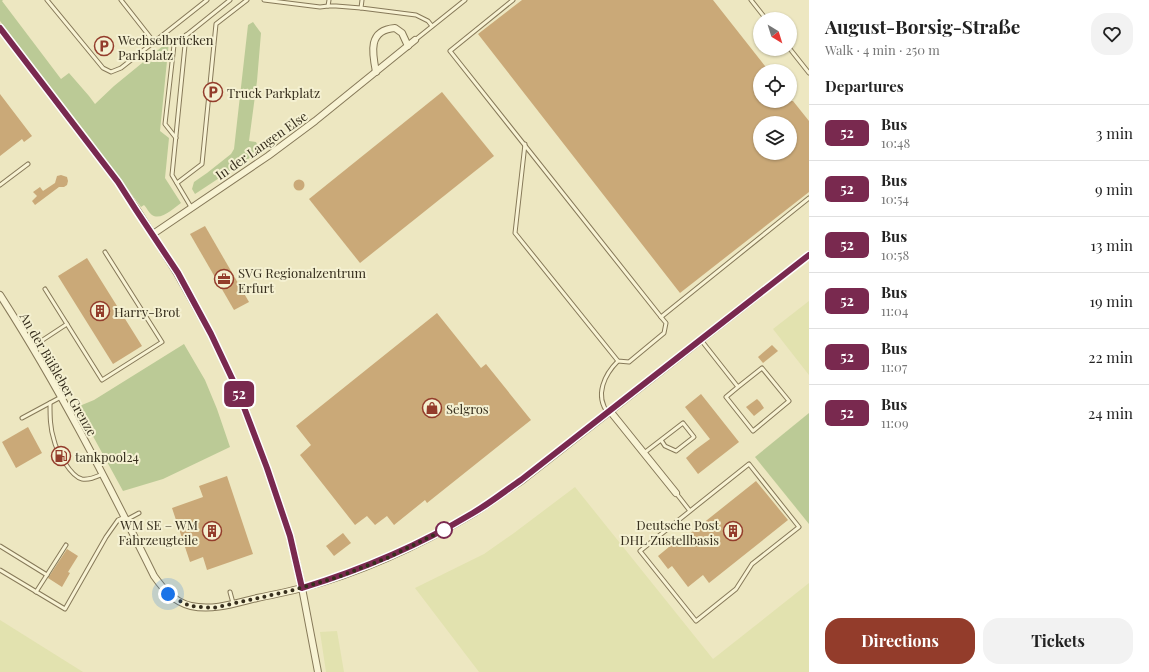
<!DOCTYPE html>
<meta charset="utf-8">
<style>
body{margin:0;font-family:"Playfair Display",serif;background:#f2f2f2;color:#222;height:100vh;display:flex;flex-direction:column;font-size:15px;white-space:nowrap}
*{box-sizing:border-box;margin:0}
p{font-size:13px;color:#767676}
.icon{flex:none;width:22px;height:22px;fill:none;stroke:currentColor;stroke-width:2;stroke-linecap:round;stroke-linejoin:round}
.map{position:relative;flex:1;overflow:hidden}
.panel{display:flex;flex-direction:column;background:#fff;width:340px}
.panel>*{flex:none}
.badge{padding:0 8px;border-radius:6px;font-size:14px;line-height:26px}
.needle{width:26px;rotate:142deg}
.buttons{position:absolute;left:753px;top:12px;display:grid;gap:8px}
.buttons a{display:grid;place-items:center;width:44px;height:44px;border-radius:50%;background:#fff;box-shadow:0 1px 3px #0004;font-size:20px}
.you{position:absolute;width:20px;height:20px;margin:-10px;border:3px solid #fff;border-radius:50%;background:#1a73e8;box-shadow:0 0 0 6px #1a73e833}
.map>.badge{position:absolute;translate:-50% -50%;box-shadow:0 0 0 2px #fff}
h2{padding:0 16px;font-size:15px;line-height:36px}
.round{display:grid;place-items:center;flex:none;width:42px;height:42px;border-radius:16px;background:#f2f2f2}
.overview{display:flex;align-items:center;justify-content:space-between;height:68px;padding:0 16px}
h1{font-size:19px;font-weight:700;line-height:30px}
.primary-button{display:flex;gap:8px;margin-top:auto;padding:8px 16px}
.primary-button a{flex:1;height:46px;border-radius:16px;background:#933c2b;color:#fff;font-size:16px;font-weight:700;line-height:46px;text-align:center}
.primary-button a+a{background:#f2f2f2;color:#222}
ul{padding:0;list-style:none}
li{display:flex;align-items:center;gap:12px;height:56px;padding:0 16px;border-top:1px solid #e0e0e0}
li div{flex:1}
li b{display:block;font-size:15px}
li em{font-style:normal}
li .badge{min-width:44px;font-weight:700;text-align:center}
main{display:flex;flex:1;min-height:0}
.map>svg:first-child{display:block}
</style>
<main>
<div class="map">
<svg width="809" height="672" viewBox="0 0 809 672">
<rect width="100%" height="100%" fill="#ede7c1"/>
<g fill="#e2e2af">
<path d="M809,301V375L773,329Z"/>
<path d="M575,487L713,659L809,583V672H479L415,588L484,554L514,533Z"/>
<path d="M0,620L83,672H0Z"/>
<path d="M337,631L344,672H326L320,632Z"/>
</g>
<g fill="#bbca96">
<path d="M0,0H3L2,1L61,79L69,73L89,96L95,104L114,86L169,41L160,131L169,138L165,178L181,203C174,208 161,221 152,215C149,213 147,208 144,205L141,207L90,138L0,21Z"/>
<path d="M253,22L261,33L257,81L249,141L256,142L260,151L195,194L192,189L194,182L207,173L231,154L234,149L248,25Z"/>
<path d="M184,344L205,380L217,409L230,447L163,479L123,491L77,407L94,400Z"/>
<path d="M809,413V524L755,457Z"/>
</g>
<g fill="#caa978" fill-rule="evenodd">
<path d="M522,0H713L769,71H760V101H793L809,121V192L680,293L478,34ZM760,123H790V153H760Z"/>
<path d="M442,92L494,156L360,263L309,199Z"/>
<path d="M0,94L32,136L24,142L22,139L0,156Z"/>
<path d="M61,175L67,177L68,181L67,185L64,187H59L35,205L32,201L37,196L33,192L40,187L43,191L55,183L57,176Z"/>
<circle cx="299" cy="185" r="5.5"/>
<path d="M205,226L249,302L234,310L190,234Z"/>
<path d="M87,258L142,346L113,364L58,276Z"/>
<path d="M437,313L481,368L486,364L531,420L427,503L425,500L394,525L387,516L375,525L367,516L355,525L300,455L311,445L296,426Z"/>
<path d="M772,345L778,351L763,363L758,357Z"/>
<path d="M701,394L739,442L698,474L686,458L695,450L710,439L685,407Z"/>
<path d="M757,399L760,402L764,408L754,416L746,407Z"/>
<path d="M28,427L42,453L16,468L2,442Z"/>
<path d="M227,476L253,554L207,570L203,557L190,562L172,508L203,497L199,486Z"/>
<path d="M756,481L788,520L709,583L703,575L688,587L672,566L668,569L658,556L675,542L677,544Z"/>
<path d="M343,533L351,543L334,556L326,546Z"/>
<path d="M67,549L78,556L68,572L70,573L62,587L48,578Z"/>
</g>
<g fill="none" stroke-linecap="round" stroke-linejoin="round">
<g stroke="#867959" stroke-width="5">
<g id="service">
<path d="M47,0L103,68L111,72L121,68L207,0"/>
<path d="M121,0L154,42"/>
<path d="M264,0L320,7L328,6"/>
<path d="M329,0L328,6H336L361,8"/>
<path d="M362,0L361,8L416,15L428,21L432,26"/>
<path d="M513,0L450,51L661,317"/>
<path d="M751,0L766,19"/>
<path d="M186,35L172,175L191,207"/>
<path d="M415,40L465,0"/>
<path d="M790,49L809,73"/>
<path d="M176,138L165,124L174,45L230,0"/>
<path d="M525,144L515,233L618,361L629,362L664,333L666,323L661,317L809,198"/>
<path d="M177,183L202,164L216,24L247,0"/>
<path d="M0,185L28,164"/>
<path d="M45,289L102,380L162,342L105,252"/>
<path d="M701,340L738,387L726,397L753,431L789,401L762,368L738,387"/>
<path d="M32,347L67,324"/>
<path d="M50,403C50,416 50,428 54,440C56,450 71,477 82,479C90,480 96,477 103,474"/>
<path d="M608,413C594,395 605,374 618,361"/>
<path d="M22,418L61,397"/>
<path d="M644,453L683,423L694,437L676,451L665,446L661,440"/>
<path d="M676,493L690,511L640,551L696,621L736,589L752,564L799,527L749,464L690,511"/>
<path d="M126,520L139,513"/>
<path d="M0,546L47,575"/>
<path d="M0,570L65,609L106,537L118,520L125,517"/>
<path d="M36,592L66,545"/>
<path d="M230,592L233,603"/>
</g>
</g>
<g stroke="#867959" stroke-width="8">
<g id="minor">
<path d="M0,28L118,182L137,210L177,273L211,334L237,389L267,468L290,536L302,588L318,672"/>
<path d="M376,72C372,52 368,30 395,28L402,33L408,46"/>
<path d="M153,234L268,156L315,121L415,40"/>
<path d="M0,295C58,385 107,481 154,576C164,590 174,602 191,606C213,611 236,603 257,598C272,595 287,592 302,588C362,572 420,545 474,513C490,503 505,491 521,481L809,255"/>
<path d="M610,411L676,493"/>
</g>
</g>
<use href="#service" stroke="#f8f3d4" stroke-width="3"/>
<use href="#minor" stroke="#f8f3d4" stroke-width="6"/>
</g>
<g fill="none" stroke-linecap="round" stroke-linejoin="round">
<g stroke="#fff" stroke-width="9">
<path id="line" d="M0,28L118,182L136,210L178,273L211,334L237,389L267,468L290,536L302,588C364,569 418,546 473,513C490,503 505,491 521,480L809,255"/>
</g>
<use href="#line" stroke="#79294f" stroke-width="6"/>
<path stroke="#362e1d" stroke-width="4" stroke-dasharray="0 7.2" d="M168,594L174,598L190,606L213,608L290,591L338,577L387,558L444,530"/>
</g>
<defs>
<g id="parking-ring" transform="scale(1)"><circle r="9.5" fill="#f4f0d1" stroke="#933c2b" stroke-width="1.5"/><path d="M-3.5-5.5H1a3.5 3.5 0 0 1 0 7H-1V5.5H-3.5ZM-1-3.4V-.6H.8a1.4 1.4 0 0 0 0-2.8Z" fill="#933c2b"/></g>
<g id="office-ring" transform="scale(1)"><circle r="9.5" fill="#f4f0d1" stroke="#933c2b" stroke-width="1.5"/><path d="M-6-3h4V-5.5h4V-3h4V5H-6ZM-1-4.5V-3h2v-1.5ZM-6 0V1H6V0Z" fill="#933c2b"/></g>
<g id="building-ring" transform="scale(1)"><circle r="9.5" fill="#f4f0d1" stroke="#933c2b" stroke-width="1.5"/><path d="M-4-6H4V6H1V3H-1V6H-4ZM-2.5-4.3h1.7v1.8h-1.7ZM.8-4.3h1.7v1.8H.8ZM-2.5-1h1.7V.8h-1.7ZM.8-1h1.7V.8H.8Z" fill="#933c2b"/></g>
<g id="shop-ring" transform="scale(1)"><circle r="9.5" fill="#f4f0d1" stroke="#933c2b" stroke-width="1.5"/><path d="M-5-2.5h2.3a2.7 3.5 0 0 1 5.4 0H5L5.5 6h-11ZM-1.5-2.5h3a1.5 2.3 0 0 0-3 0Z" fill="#933c2b"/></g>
<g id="fuel-ring" transform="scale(1)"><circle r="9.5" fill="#f4f0d1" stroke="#933c2b" stroke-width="1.5"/><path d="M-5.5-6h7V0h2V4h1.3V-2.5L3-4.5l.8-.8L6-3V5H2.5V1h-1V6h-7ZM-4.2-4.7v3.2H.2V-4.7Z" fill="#933c2b"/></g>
</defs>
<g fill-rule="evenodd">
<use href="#parking-ring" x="104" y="46"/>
<use href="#parking-ring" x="213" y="92"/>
<use href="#office-ring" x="224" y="279"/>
<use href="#building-ring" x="100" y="311"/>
<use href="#shop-ring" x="432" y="408"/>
<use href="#fuel-ring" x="61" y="456"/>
<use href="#building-ring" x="212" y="531"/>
<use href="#building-ring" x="733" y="531"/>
</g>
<circle fill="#fff" stroke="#79294f" stroke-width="2" cx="444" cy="530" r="8"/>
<g text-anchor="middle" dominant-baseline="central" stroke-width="4" stroke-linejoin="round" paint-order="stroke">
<g font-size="13" fill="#362e1d" stroke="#f4f0d1" text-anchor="start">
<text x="118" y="39">Wechselbrücken<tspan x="118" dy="15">Parkplatz</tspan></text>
<text x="227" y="92">Truck Parkplatz</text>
<text x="238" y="272">SVG Regionalzentrum<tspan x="238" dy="15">Erfurt</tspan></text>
<text x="114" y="311">Harry-Brot</text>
<text x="446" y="408">Selgros</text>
<text x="75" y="456">tankpool24</text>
<text x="198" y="524" text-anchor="end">WM SE – WM<tspan x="198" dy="15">Fahrzeugteile</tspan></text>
<text x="719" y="524" text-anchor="end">Deutsche Post<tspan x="719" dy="15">DHL Zustellbasis</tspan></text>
</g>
<g font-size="13" fill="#362e1d" stroke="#f4f0d1">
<text transform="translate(261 145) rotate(-35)">In der Langen Else</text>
<text transform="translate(59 374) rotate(60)">An der Büßleber Grenze</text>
</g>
</g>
</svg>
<div class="buttons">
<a><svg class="needle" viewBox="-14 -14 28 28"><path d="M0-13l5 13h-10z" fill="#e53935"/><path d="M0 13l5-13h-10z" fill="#767676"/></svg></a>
<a><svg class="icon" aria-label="locate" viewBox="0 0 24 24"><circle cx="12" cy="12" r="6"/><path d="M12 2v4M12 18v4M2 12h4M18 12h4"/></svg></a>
<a><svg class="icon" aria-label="layers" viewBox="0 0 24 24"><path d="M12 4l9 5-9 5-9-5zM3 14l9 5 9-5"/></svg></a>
</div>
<div class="you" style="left:168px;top:594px"></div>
<b class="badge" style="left:239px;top:394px;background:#79294f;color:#fff">52</b>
</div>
<section class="panel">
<div class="overview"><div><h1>August-Borsig-Straße</h1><p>Walk · 4 min · 250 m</p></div><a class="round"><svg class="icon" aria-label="heart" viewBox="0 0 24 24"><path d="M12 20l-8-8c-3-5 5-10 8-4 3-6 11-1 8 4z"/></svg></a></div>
<h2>Departures</h2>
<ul>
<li><span class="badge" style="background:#79294f;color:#fff">52</span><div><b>Bus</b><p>10:48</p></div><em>3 min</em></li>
<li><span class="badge" style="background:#79294f;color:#fff">52</span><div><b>Bus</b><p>10:54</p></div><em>9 min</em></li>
<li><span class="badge" style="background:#79294f;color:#fff">52</span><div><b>Bus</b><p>10:58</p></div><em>13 min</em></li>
<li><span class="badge" style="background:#79294f;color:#fff">52</span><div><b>Bus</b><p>11:04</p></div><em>19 min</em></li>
<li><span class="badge" style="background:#79294f;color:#fff">52</span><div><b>Bus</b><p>11:07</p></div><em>22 min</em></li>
<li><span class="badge" style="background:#79294f;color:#fff">52</span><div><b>Bus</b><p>11:09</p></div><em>24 min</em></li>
</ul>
<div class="primary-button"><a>Directions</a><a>Tickets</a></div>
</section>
</main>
